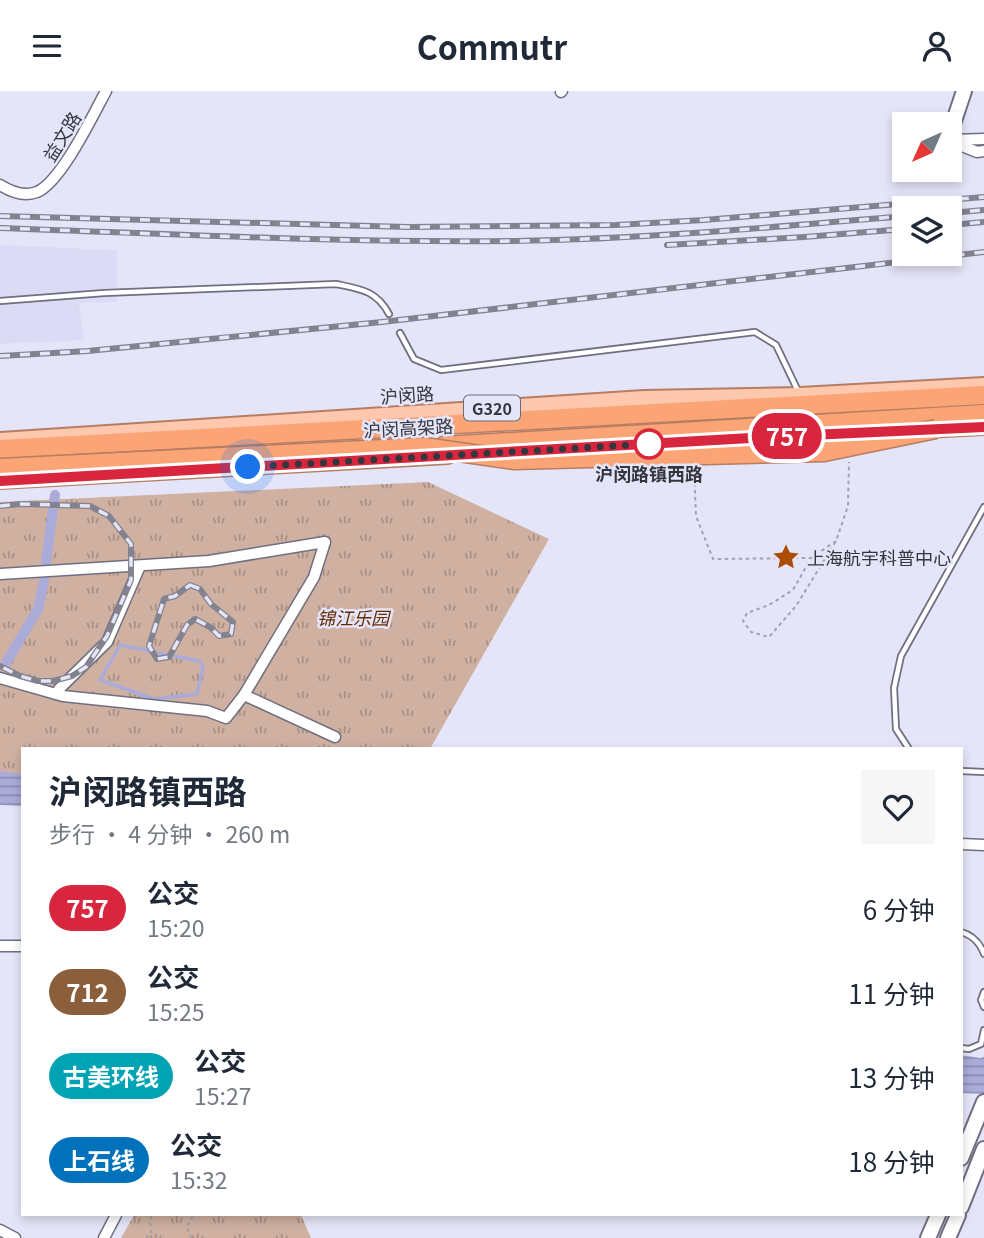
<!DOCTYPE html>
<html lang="zh">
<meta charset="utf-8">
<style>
body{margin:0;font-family:Georgia,"Noto Sans SC",serif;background:#f6f6f7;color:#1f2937;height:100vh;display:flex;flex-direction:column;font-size:26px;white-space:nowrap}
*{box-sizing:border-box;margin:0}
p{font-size:23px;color:#747a83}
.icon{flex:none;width:38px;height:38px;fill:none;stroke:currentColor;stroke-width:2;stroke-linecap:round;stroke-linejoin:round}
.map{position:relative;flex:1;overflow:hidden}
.panel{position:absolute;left:21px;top:656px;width:942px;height:469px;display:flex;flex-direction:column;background:#fff;border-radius:0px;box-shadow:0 4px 10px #0003}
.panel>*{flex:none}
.badge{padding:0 14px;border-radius:23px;font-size:24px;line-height:46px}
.needle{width:46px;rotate:225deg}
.fabs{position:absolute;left:892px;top:21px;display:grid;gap:14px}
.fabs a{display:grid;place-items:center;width:70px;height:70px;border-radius:0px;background:#fff;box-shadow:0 4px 10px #0003;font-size:35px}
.you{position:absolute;width:35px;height:35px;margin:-18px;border:5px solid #fff;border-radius:50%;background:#1a73e8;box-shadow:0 0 0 10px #1a73e833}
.map>.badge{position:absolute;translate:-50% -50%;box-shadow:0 0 0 4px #fff}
.round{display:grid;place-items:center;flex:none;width:74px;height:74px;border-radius:0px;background:#f6f6f7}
.headline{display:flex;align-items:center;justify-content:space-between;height:119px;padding:0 28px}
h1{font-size:33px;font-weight:700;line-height:52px}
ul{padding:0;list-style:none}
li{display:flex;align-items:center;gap:21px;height:84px;padding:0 28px}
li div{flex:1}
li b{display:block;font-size:26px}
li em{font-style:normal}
li .badge{min-width:77px;font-weight:700;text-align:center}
header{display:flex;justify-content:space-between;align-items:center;height:91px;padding:0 28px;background:#fff;font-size:32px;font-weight:700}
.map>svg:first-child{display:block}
</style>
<header><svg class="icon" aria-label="menu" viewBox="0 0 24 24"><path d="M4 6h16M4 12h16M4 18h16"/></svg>Commutr<svg class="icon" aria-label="person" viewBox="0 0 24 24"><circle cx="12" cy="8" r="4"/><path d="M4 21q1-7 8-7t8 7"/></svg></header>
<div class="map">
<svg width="984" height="1147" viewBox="0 0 984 1147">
<defs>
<pattern id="park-tufts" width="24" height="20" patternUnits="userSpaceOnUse" patternTransform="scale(1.75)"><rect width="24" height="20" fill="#cfb0a1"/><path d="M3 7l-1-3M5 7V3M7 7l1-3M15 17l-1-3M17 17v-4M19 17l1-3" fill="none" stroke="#a99084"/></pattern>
<pattern id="water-rules" width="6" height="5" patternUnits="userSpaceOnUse" patternTransform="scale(1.75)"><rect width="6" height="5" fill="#ababda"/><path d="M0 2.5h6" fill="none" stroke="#8c8cb2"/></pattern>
</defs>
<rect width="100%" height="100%" fill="#e5e5f9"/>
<path fill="#dbdbf6" d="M0,154L117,159V211L79,212L84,249L0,253Z"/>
<g fill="url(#park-tufts)">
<path d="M428,391L549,448L430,658H23V689L0,685V411Z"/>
<path d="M134,1124H301L311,1147H121Z"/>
</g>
<g fill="url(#water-rules)">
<path d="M0,680L23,683V715L0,714Z"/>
<path d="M961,964L980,967L984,966V1003L961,1002Z"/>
</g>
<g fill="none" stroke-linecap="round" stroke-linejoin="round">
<path stroke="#ababda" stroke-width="3.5" d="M120,554L199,570L203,575L197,603L154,608L100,589Z"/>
<g stroke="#ababda" stroke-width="10">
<path d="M46,471L55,404"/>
<path d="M6,572L38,518L44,490"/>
</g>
<g stroke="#6f6f81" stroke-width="8">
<g id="lane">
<path d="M0,210L104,202L336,193C360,198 376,199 389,223"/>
<path d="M400,242L414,268L441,279L755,241L776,254L798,300"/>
<path d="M909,658L896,638L894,597L901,565L984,416"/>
<path d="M961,680L984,681"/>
<path d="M961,841C972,844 980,852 984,863"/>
<path d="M984,901L981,909L984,916"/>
<path d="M961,957L969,958L981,953L984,939"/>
</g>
</g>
<g stroke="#6f6f81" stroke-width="13">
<g id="street">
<path d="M561,1L562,0"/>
<path d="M953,49L984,48"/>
<path d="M950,50L977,61L984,60"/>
<path d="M0,94C11,101 24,106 37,101C61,91 93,24 106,0"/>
<path d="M0,483L209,470L325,451L314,486L244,604L226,627L207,620L63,605L0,587"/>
<path d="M56,603L59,598L107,551L140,475"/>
<path d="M244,604L335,646"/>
<path d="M961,753L984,754"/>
<path d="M0,855H23"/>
<path d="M0,1139L15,1147"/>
<path d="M104,1147L116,1124"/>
</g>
</g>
<g stroke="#6f6f81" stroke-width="18">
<g id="secondary">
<path d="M950,42L964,0"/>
<path d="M961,1067L984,1011"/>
<path d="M961,1116L984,1058"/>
<path d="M928,1147L938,1124"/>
<path d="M948,1147L958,1124"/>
</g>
</g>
<g stroke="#b67d62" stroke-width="18">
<g id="primary">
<path d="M926,339L984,336"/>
<path d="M0,349L644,307L800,304L984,294"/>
<path d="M521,361L895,340"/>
<path d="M0,390L448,365"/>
</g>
</g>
<g stroke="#b67d62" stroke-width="21">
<g id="highway">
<path d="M444,355L984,323"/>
<path d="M0,358L984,304"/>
</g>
</g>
<g stroke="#a1a1b0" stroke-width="2" stroke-dasharray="3.5 3.5" stroke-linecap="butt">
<path d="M694,378L696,425L713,468L810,467"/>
<path d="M836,450L811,467L793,499L769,514L747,522L743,530L751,541L769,546L796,515L836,450L848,415L849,371"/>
<path d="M146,1147L151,1142L150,1129L152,1124"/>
<path d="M192,1147L189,1143L187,1136L193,1124"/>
</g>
<use href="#lane" stroke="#fff" stroke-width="4.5"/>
<use href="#street" stroke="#fff" stroke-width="10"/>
<use href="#secondary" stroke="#fff" stroke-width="14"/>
<use href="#primary" stroke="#fdc8ad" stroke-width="14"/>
<use href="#highway" stroke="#fba476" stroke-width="18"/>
<g stroke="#838390" stroke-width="6">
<g id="rail">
<path d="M950,122L984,119"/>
<path d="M0,125L407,136L616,134L704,129L984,106"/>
<path d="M950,134L984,131"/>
<path d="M0,137C171,143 343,152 514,150C644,148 775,136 905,125"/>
<path d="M667,154L804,146L905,138"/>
<path d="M0,265L88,260L382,231L984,161"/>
<path d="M0,415L20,413L90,415L109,425L131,453V489L107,545L86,576L72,585L53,590H38L20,585L0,575"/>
<path d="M190,494L200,498L211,513L233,531L231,543L219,545L210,536L195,528L187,534L169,566L157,568L149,555L164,508L175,505Z"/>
</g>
</g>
<use href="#rail" stroke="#e5e5f9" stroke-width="3.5" stroke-dasharray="10" stroke-linecap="butt"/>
<g stroke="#b67d62" stroke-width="21" stroke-linecap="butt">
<path id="highway-bridge" d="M0,377L424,356L514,369L824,361L936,338"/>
</g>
<use href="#highway-bridge" stroke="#fba476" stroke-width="18"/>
</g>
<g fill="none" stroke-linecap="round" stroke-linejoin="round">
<g stroke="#fff" stroke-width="16">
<path id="line" d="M0,390L767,346L984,336"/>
</g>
<use href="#line" stroke="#d7263d" stroke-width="10"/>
<path stroke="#35353d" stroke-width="7" stroke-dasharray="0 12.6" d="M248,376L649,353"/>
</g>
<defs>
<g id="sight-bare" transform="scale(2.1)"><path d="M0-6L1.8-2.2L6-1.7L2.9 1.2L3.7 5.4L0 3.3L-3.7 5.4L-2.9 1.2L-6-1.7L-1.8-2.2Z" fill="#ac4c02" stroke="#e5e5f9" stroke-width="2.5" paint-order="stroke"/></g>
</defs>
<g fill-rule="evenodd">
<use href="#sight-bare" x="786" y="466"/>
</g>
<circle fill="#fff" stroke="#d7263d" stroke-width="3.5" cx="649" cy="353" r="14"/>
<g text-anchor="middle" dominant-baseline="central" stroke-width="5" stroke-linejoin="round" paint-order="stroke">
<rect fill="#e5e5f9" stroke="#6a6a75" stroke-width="2" x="464" y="304.5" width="56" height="25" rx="5"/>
<g font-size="16" font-weight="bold" fill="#35353d">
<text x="492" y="317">G320</text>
</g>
<g font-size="18" fill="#35353d" stroke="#e5e5f9">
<text transform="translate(61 45) rotate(-58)">益文路</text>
<text transform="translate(407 303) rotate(-4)">沪闵路</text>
<text transform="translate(408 336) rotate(-3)">沪闵高架路</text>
</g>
<g font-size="18" font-weight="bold" fill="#35353d" stroke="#e5e5f9">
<text x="649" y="382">沪闵路镇西路</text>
</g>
<g font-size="18" fill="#35353d" stroke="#e5e5f9" text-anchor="start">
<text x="807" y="466">上海航宇科普中心</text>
</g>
<g font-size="18" font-style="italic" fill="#672b02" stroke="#e5e5f9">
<text x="353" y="526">锦江乐园</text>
</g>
</g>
</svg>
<div class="fabs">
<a><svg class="needle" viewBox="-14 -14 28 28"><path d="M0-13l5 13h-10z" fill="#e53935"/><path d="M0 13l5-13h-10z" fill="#747a83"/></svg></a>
<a><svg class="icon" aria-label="layers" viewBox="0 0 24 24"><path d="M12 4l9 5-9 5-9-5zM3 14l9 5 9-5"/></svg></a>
</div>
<div class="you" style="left:248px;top:376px"></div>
<b class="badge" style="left:787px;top:345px;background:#d7263d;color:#fff">757</b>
<section class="panel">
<div class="headline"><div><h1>沪闵路镇西路</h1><p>步行 · 4 分钟 · 260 m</p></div><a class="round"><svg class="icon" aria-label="heart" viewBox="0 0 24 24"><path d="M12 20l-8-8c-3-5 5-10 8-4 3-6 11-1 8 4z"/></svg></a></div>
<ul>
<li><span class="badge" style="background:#d7263d;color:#fff">757</span><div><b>公交</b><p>15:20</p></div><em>6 分钟</em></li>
<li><span class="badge" style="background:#8b5e3c;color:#fff">712</span><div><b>公交</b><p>15:25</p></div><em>11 分钟</em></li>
<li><span class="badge" style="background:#00a3b4;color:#fff">古美环线</span><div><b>公交</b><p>15:27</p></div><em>13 分钟</em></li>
<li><span class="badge" style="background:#0072bc;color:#fff">上石线</span><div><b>公交</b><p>15:32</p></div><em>18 分钟</em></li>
</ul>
</section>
</div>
